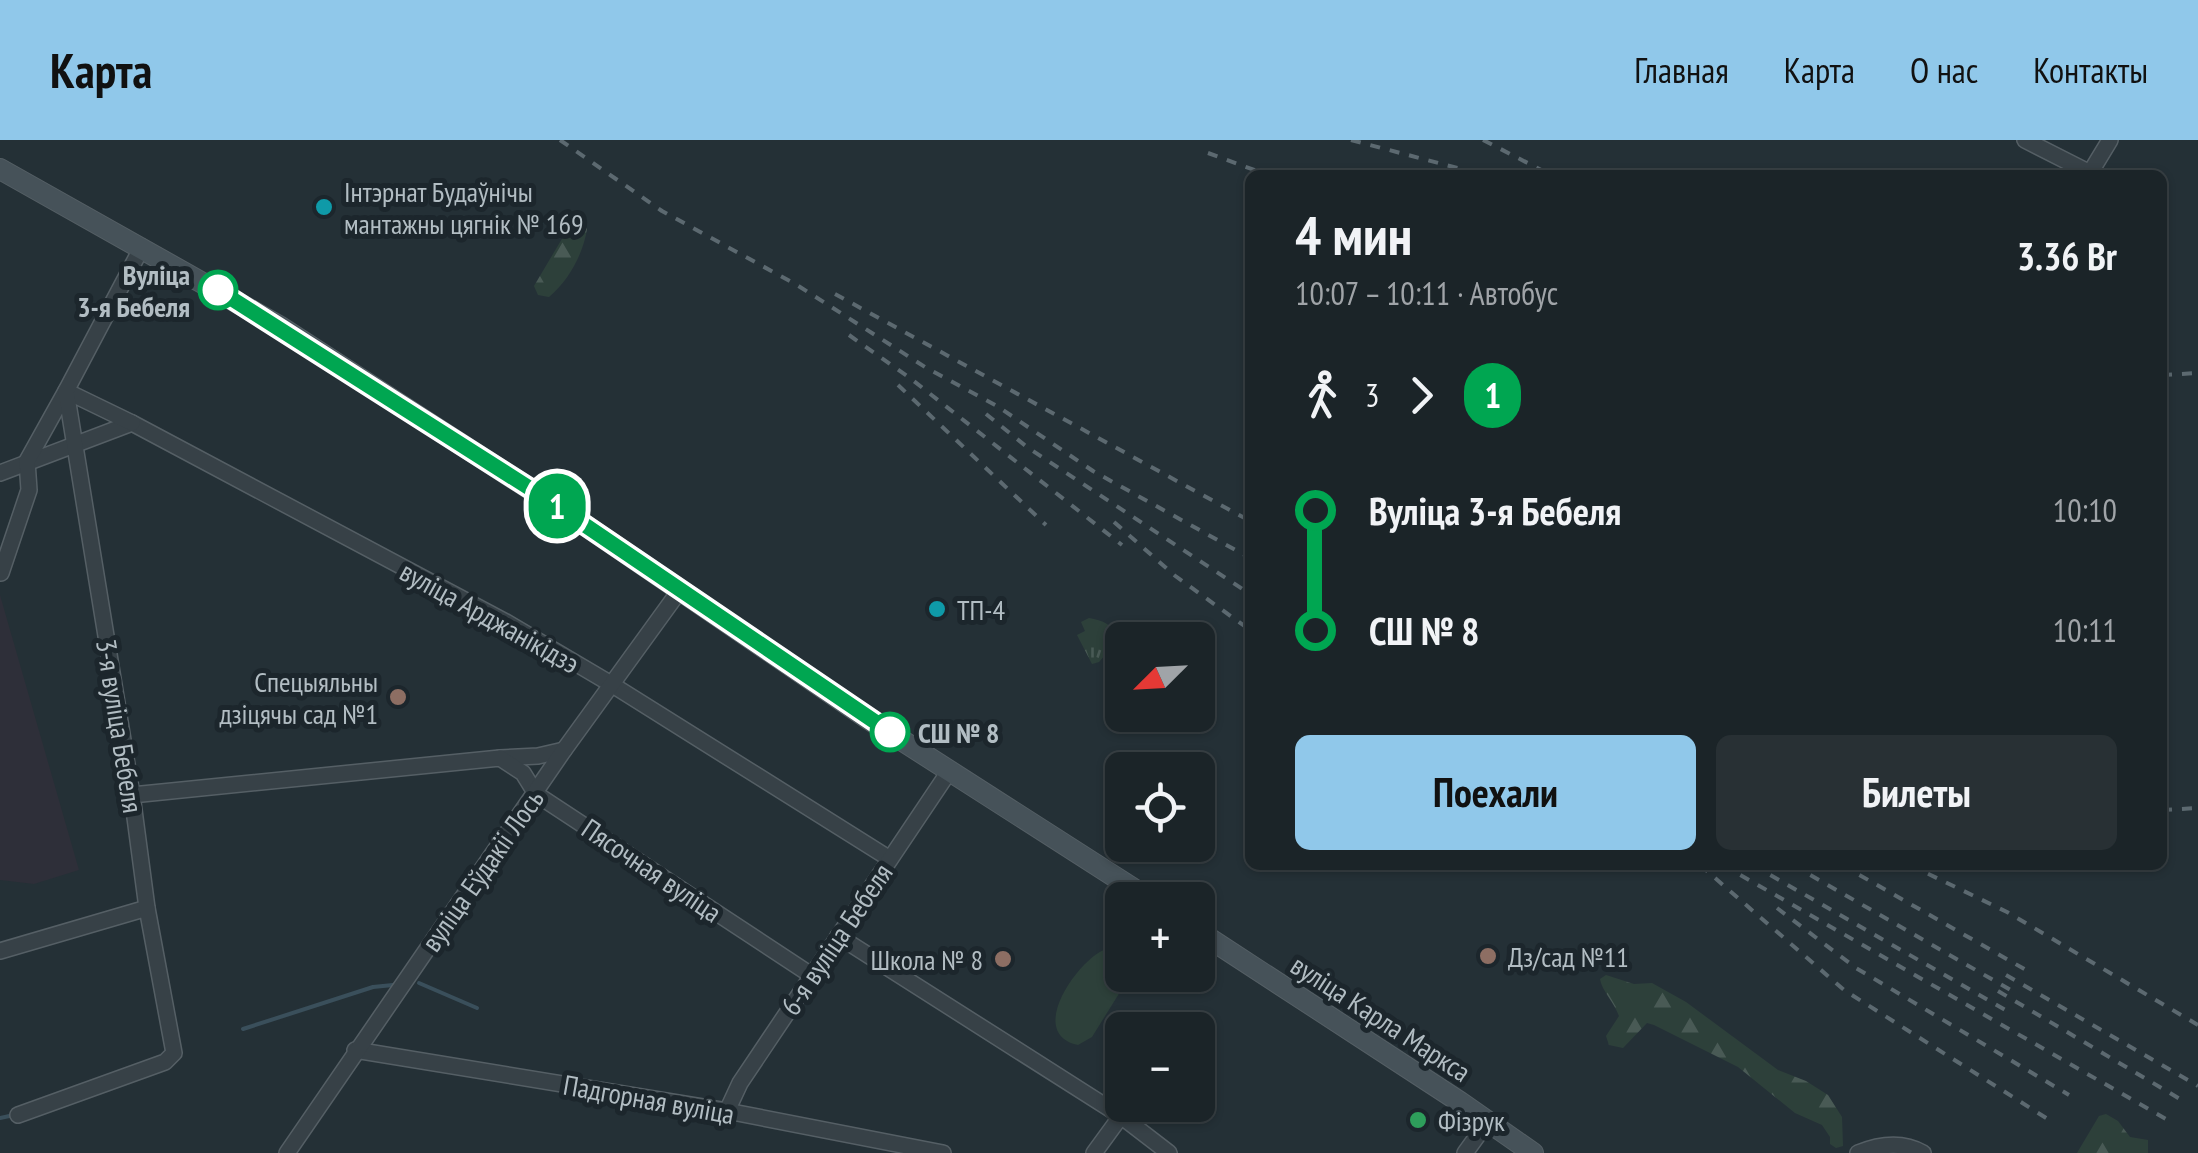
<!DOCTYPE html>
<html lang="ru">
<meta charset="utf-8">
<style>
body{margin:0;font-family:"PT Sans Narrow",sans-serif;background:#283034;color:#f1f3f6;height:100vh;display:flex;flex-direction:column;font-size:38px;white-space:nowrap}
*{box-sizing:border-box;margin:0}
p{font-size:32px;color:#a0a4a8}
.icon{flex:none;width:55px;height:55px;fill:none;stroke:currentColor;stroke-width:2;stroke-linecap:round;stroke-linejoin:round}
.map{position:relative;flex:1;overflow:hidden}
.panel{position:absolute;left:1245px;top:30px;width:922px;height:700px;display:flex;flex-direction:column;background:#1b2428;border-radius:15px;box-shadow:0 2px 8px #0004,0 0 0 2px #394145}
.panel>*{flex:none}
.badge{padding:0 20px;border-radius:32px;font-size:35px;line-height:65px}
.needle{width:65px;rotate:246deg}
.fabs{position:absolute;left:1105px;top:482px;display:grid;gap:20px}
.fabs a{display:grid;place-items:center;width:110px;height:110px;border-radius:15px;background:#1b2428;box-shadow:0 2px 8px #0004,0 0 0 2px #394145;font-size:50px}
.map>.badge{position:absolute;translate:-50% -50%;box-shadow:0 0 0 5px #fff}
.legs{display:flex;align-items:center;gap:15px;height:110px;padding:0 50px;font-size:32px}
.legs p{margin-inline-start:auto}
.summary{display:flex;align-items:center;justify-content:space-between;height:170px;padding:0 50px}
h1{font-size:55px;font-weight:800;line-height:75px}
.button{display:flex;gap:20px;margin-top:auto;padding:20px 50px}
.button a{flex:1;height:115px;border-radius:15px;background:#90c8ea;color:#111;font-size:40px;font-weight:800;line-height:115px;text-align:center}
.button a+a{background:#283034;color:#f1f3f6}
ul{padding:0 50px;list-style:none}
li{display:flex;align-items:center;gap:35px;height:120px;font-size:38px}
li i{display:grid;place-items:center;width:15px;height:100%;margin:0 12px;background:currentColor}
li i::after{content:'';width:25px;height:25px;margin:-12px;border:8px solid;border-radius:50%;background:#1b2428}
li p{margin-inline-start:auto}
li:first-child i{background:linear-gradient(#0000 50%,currentColor 0)}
li:last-child i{background:linear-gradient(currentColor 50%,#0000 0)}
header{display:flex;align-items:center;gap:60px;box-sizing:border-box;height:140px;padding:0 50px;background:#90c8ea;color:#111}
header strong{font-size:48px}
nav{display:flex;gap:55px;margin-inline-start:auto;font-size:35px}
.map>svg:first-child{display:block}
</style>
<header>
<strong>Карта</strong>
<nav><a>Главная</a><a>Карта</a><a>О нас</a><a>Контакты</a></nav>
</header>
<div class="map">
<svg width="2198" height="1013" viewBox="0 0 2198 1013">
<defs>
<pattern id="grass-tufts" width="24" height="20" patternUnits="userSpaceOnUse" patternTransform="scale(2.5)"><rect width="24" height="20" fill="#2d403a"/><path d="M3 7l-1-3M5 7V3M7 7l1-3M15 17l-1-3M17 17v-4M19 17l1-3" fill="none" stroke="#495a55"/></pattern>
<pattern id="forest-firs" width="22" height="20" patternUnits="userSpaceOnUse" patternTransform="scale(2.5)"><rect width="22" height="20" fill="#2d403a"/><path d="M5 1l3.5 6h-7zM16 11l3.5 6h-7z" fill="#495a55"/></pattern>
</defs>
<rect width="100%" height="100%" fill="#243036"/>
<path fill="#2e2f39" d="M0,455L79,730L34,744L0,740Z"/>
<path fill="url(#grass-tufts)" d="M1089,478C1102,480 1114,485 1119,499L1099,522L1092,524L1077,495L1085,491L1081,482Z"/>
<g fill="url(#forest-firs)">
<path d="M581,79L587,89C583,114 569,140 549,157L538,155L534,146L569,87Z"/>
<path d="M1606,835L1634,844L1652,843L1686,862L1778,930L1806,941L1828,955L1842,977L1843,1006L1836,1008L1830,1004V997L1822,985L1795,973L1738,927L1654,885L1647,883L1623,908L1609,905L1606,896L1619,876C1614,862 1602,851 1600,839Z"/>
<path d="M2106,974L2118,981L2130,997L2148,1000V1013H2077L2099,976Z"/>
</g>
<path fill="#2d403a" d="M1107,809L1122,819V835H1127L1125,844L1092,897L1078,905C1023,893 1083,814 1107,809Z"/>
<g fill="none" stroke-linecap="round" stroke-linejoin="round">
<g stroke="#3a4f5b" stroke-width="4">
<path d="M419,843L477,868"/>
<path d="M243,889L373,847L393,845"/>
<path d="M0,978L14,975"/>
</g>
<g stroke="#555f65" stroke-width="18">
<g id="street">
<path d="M2025,0L2090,33"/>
<path d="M2090,33L2110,0"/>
<path d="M0,333L132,283L506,482L611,544L890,719"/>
<path d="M1,433L29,350L27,321L66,251L132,283"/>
<path d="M500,618L538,616L564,610"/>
<path d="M132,655L500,618L523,633L536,654L811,835"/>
<path d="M838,796L1121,976L1169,1013"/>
<path d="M0,811L147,768"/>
<path d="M355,910L727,971L943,1013"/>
<path d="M727,971L740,943L950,630"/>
<path d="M18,975L165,922L174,913L147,768L132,655L66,251L142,107"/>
<path d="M287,1013L564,610L680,450"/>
<path d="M1094,1013L1121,976"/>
<path d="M1465,1013L1488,981"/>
<path d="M1858,1013C1880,1004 1902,1001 1923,1013"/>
</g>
</g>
<g stroke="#555f65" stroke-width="22">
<g id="secondary">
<path d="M0,29L279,186L570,375L867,578L1151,760"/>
<path d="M1198,791L1460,962L1533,1013"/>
</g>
</g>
<use href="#street" stroke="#374147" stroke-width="15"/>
<use href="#secondary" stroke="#465259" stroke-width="20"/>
<g stroke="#5c6970" stroke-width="4" stroke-dasharray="10 10" stroke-linecap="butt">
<path d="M560,0L662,71L797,145L925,227L997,266L1093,331L1250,418"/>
<path d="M1351,0L1484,35"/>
<path d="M1483,0L1551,35"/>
<path d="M1208,13L1268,35"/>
<path d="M835,154L1250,381"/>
<path d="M849,195L910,238L1122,405"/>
<path d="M2162,235L2198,233"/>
<path d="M898,245L1046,385"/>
<path d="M986,274L1027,307L1250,454"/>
<path d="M1114,382L1174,435L1250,490"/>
<path d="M2162,670L2198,668"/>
<path d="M1700,725L1844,850L2054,983"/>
<path d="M1723,725L2166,979"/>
<path d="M1753,725L2009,872"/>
<path d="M1793,725L2014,852"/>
<path d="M1842,725L2033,834"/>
<path d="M1910,725L2007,772L2198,885"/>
<path d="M1777,768L1856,828L2069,955"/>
<path d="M2006,835L2198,946"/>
<path d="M1998,851L2185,962"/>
</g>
</g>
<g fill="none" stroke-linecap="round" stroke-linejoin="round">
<g stroke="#fff" stroke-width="22">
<path id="line-1" d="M218,150L545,358L890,592"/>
</g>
<use href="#line-1" stroke="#00a651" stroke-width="15"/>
</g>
<g fill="#0f9aa8" stroke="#1c262c" stroke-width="4">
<circle cx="324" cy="67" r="10"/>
<circle cx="937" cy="469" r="10"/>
</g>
<g fill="#fff" stroke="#00a651" stroke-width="5">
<circle cx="218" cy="150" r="18"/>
<circle cx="890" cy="592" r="18"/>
</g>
<g fill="#8d6e63" stroke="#1c262c" stroke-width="4">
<circle cx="398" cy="557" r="10"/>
<circle cx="1488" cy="816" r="10"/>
<circle cx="1003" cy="819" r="10"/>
</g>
<circle fill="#2e9e5b" stroke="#1c262c" stroke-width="4" cx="1418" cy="980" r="10"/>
<g text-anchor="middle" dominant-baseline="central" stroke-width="10" stroke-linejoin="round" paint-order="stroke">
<g font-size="28" fill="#b2bdc3" stroke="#1c262c" text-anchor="start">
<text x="344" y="51">Інтэрнат Будаўнічы<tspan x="344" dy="32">мантажны цягнік № 169</tspan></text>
<text x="957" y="469">ТП-4</text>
<text x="378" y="541" text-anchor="end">Спецыяльны<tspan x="378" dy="32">дзіцячы сад №1</tspan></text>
<text x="1508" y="816">Дз/сад №11</text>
<text x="983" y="819" text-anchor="end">Школа № 8</text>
<text x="1438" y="980">Фізрук</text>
</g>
<g font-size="28" font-weight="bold" fill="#b2bdc3" stroke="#1c262c" text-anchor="end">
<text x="190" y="134">Вуліца<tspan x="190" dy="32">3-я Бебеля</tspan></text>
<text x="918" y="592" text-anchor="start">СШ № 8</text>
</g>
<g font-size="28" fill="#b2bdc3" stroke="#1c262c">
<text transform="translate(490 477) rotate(29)">вуліца Арджанікідзэ</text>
<text transform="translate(120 586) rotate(81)">3-я вуліца Бебеля</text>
<text transform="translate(482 730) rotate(-55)">вуліца Еўдакіі Лось</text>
<text transform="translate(652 730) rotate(34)">Пясочная вуліца</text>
<text transform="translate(836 799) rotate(-56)">6-я вуліца Бебеля</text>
<text transform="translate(1381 878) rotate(33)">вуліца Карла Маркса</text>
<text transform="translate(649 959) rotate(10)">Падгорная вуліца</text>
</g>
</g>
</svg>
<div class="fabs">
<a><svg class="needle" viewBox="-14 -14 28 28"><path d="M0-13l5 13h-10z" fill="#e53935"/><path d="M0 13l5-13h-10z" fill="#a0a4a8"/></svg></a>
<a><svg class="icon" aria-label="locate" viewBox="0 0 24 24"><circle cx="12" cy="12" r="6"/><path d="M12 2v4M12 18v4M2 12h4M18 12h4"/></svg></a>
<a>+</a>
<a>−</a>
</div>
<b class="badge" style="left:557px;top:366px;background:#00a651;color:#fff">1</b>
<section class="panel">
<div class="summary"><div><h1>4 мин</h1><p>10:07 – 10:11 · Автобус</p></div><b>3.36 Br</b></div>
<div class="legs"><svg class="icon" aria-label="walk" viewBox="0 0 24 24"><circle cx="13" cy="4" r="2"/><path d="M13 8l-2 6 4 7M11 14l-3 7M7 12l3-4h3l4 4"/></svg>3<svg class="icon" aria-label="forward" viewBox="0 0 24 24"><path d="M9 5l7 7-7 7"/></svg><b class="badge" style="background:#00a651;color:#fff">1</b></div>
<ul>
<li><i style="color:#00a651"></i><b>Вуліца 3-я Бебеля</b><p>10:10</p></li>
<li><i style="color:#00a651"></i><b>СШ № 8</b><p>10:11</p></li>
</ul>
<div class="button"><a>Поехали</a><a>Билеты</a></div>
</section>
</div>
